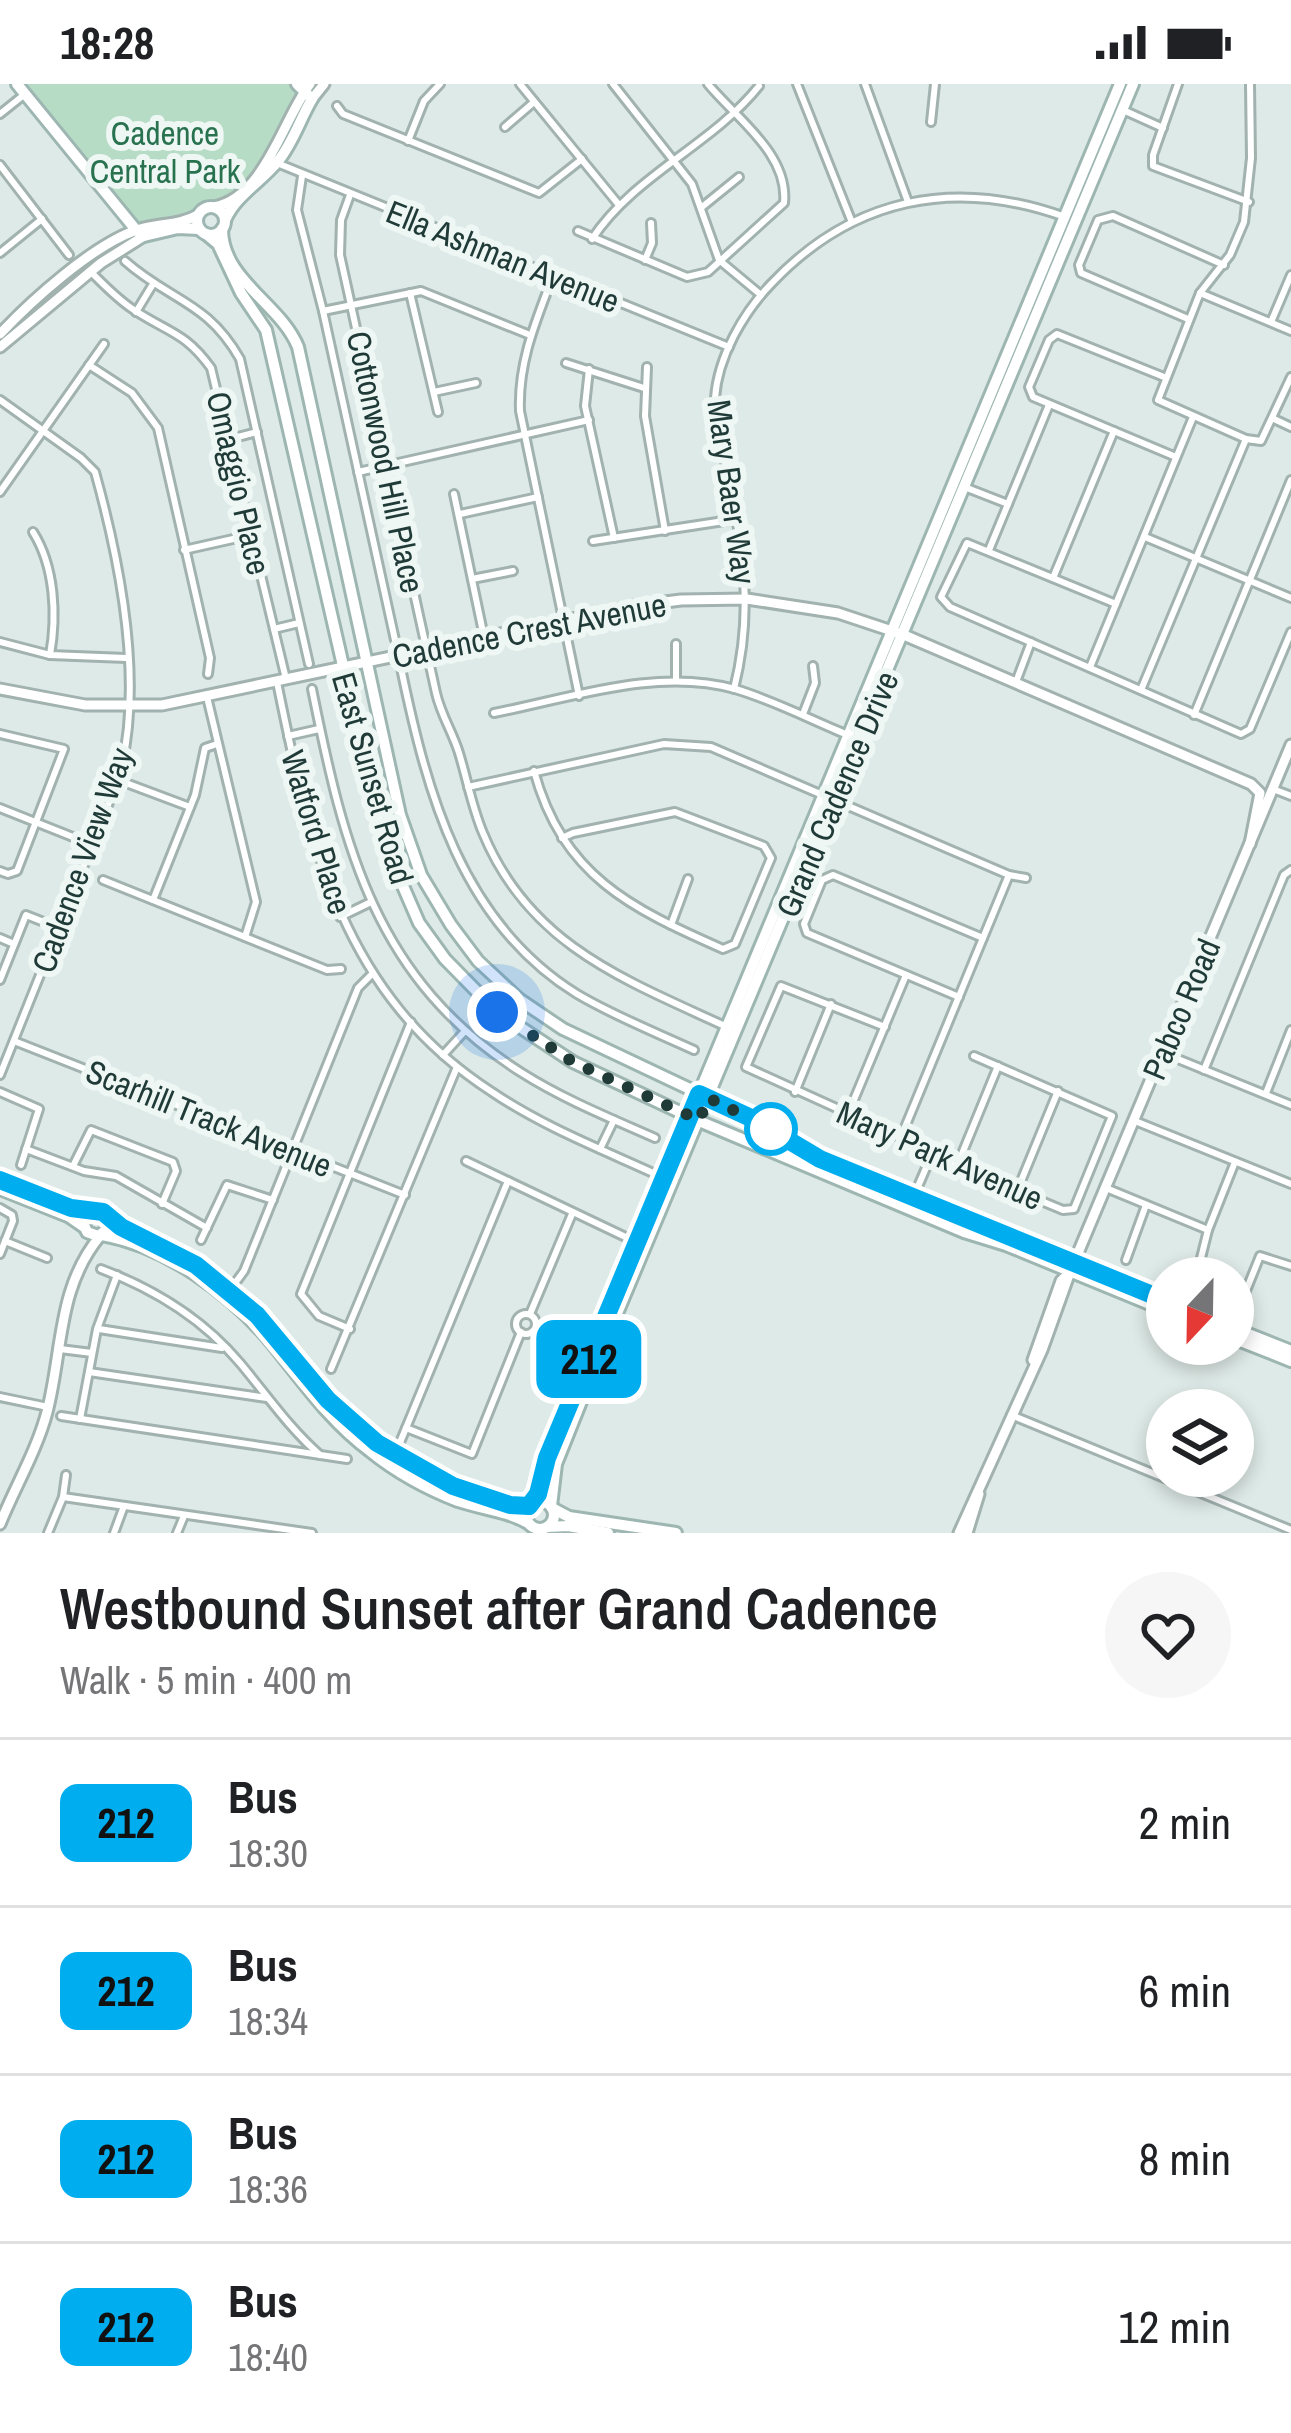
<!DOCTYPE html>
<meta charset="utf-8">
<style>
body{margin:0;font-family:"Archivo Narrow",sans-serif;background:#f6f6f6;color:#202124;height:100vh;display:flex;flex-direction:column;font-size:45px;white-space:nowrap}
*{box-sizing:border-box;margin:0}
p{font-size:39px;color:#757577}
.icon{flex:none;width:66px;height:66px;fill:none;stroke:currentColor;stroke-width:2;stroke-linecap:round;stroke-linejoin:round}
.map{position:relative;height:1449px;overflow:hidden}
.drawer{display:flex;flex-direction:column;background:#fff;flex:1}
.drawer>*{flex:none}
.badge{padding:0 24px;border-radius:18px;font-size:42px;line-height:78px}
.needle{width:78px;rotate:202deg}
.controls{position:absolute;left:1146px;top:1173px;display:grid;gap:24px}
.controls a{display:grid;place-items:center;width:108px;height:108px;border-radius:50%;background:#fff;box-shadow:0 6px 18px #0003;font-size:60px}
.you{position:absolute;width:60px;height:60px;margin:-30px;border:9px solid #fff;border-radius:50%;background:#1a73e8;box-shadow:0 0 0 18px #1a73e833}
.map>.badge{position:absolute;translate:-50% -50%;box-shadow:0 0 0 6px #fff}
.round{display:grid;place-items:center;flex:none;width:126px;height:126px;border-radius:63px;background:#f6f6f6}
.summary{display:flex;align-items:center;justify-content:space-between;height:204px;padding:0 60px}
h1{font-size:57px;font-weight:600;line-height:90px}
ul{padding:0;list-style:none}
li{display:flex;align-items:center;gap:36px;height:168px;padding:0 60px;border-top:3px solid #e0e0e0}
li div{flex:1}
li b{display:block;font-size:45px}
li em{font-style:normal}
li .badge{min-width:132px;font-weight:700;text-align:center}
.status{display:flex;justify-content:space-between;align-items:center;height:84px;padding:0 60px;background:#fff;direction:ltr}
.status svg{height:33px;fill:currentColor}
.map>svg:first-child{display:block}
</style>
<div class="status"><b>18:28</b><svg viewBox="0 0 49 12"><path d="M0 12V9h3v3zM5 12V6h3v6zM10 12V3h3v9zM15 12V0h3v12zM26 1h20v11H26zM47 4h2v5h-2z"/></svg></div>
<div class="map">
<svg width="1291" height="1449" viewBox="0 0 1291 1449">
<rect width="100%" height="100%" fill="#deeae7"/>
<path fill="#b6dcc6" d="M21,0H294L301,8L260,81L223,119L138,144Z"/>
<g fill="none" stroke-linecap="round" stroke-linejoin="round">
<g stroke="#a1b2af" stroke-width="12">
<g id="minor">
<path d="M520,0L619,121"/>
<path d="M613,0L692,100L719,176L761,211"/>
<path d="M797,0L851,136"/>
<path d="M865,0L908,118"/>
<path d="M1178,0L1153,71V82L1249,118"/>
<path d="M1250,0L1251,74L1244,138L1230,171L1200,209L1158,316L1246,355L1261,357L1291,293"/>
<path d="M337,22L343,30L539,109L582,75"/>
<path d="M1123,26L1163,44"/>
<path d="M0,30L25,10"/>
<path d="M931,38L935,0"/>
<path d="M505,43L534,18"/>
<path d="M408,57L424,17L440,0"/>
<path d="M277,79L729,263"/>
<path d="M0,81L69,171"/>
<path d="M302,92L297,126L323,227L395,556"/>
<path d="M350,111L341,136L340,171L436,609C441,631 453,649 459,669C467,695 472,723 483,749C529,861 625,896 727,943"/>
<path d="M702,123L739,93"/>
<path d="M578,147L687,193L708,188L784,119C789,70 736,34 708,0"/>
<path d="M592,155C634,91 712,61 759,2"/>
<path d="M0,169L42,135"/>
<path d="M645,176L652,159L651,139"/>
<path d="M125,177C170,217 207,217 240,275L309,580"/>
<path d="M90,187C104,201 117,215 134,226C169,249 185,248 211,284L286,595"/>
<path d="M553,192C536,237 518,278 520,327L579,612"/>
<path d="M410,209L438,328"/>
<path d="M1200,209L1291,247"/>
<path d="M323,227L421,207L530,251"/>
<path d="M136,228L153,200"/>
<path d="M1188,235L1081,189L1079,181L1098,136L1113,132L1224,181"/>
<path d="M1271,238L1291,191"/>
<path d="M566,279L644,304"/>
<path d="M89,281L132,309L158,344L210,574L208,590"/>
<path d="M647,283L645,332L665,447"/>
<path d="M589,285L585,322L614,454"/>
<path d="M1164,293L1057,250L1049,256L1029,303L1033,313L1176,373"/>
<path d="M434,308L476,299"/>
<path d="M0,316L81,374L95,388C120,478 145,604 118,696L0,991"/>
<path d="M1274,335L1291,343"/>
<path d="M230,355L257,348"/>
<path d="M358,388L589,336"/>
<path d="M967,404L1008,420"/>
<path d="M0,408L104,260"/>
<path d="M454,410L484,553"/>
<path d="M460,430L538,413"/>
<path d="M33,448C55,483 57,532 50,571"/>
<path d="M1145,453L1291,514"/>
<path d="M593,457L737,435"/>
<path d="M184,466L251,451"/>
<path d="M989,466L1049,321"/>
<path d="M1053,494L1114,347"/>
<path d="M472,495L513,487"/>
<path d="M1116,520L967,459L941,513L950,523L1241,650L1250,645L1291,548"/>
<path d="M274,545L299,539"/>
<path d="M0,558L50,571L126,574"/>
<path d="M1090,583L1193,333"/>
<path d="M401,584C427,709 461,838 577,910C614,932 655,948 694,966"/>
<path d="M676,597V560"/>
<path d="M277,598C310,761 342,911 492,1008C545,1044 606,1067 664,1094"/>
<path d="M1016,598L1031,558"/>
<path d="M312,605C344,764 375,896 522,989C563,1015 610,1034 655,1054"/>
<path d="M734,605C753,530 744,470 729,395C724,370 713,340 715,314C718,273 743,229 771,200C852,114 954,93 1065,133"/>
<path d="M1141,606L1246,355"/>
<path d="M207,613L256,818L245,853"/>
<path d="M494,629C571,614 657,583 735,605C773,616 811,636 848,651"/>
<path d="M803,630L815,599L813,582"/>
<path d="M1194,631L1291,396"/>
<path d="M0,650L64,665L17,787L8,790L0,787"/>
<path d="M288,652L319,645"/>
<path d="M534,687C563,792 630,824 723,865L735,860L771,774L764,762L675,728L573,749L562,754"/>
<path d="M118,696L190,723"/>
<path d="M468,703L664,660L711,663L1009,791L1026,794"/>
<path d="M1273,705L1291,712"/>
<path d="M0,724L93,761"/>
<path d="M103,796L327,886L341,885"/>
<path d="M153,816L195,711L205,664L217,660"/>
<path d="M340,833L369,819"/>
<path d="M671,841L688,795"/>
<path d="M0,854L14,860"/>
<path d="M0,896L26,831L59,844"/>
<path d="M959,913L807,849L804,840L822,796L833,791L983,854"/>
<path d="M885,943L781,902L746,983L887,1047L947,1078L1063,1126L1074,1125L1112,1032L974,972"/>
<path d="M14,957L405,1111"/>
<path d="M1163,969L1291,1021"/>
<path d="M443,971L465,947"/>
<path d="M1204,986L1284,791L1291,786"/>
<path d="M0,1008L39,1025L21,1081"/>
<path d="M795,1008L831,920"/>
<path d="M1266,1009L1291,946"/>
<path d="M848,1030L906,891"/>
<path d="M1135,1037L1291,1100"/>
<path d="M901,1053L1009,791"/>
<path d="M26,1065L84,1087L116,1092L207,1144"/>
<path d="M600,1065L614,1036"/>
<path d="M466,1077L636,1158"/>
<path d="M73,1082L91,1046L173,1078L176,1087L162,1120"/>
<path d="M957,1082L998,982"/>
<path d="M508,1097L406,1344L472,1370L521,1248"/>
<path d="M1106,1104L1208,1146"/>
<path d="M1017,1107L1058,1007"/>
<path d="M913,1114L932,1070"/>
<path d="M0,1124L12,1131L13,1137L0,1170"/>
<path d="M201,1156L227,1101L273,1116"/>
<path d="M5,1157L47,1174"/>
<path d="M1126,1176L1146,1121"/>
<path d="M101,1185C154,1205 203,1235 240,1279C266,1310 289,1344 320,1371"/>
<path d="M1196,1194L1208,1146L1235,1078"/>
<path d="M230,1206L244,1187L358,904L373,889"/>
<path d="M530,1230L572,1130"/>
<circle cx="526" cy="1240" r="10"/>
<path d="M536,1239C553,1246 582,1246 592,1260"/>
<path d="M1233,1239L1260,1172L1291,1182"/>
<path d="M99,1245L222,1264"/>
<path d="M350,1245L319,1232L301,1210L411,938"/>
<path d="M533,1247L558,1258L591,1259"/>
<path d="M60,1265L92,1269"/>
<path d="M331,1285L457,983"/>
<path d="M89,1288L267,1314"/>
<path d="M0,1313L48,1323"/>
<path d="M1011,1331L1291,1446"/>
<path d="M61,1332L347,1375"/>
<path d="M80,1335L97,1245L117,1191"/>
<path d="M396,1368L406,1344"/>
<path d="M63,1413L312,1449"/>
<path d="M48,1449L63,1413L66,1391"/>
<path d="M114,1449L124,1422"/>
<path d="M177,1449L184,1432"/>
</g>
</g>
<g stroke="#a1b2af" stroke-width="15">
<g id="tertiary">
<path d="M312,15L324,0"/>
<path d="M214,123C265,113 283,35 310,0"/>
<path d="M0,250C32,216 91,163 134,147C155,139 178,142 198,131"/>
<path d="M0,263L101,179L144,152"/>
<path d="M0,605L85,621H162L634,522L681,516L747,515L838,529L904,551L1251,700L1260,709L1250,760"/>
<path d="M1033,1276L1061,1197L1070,1188"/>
<path d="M0,1440C15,1403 37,1366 47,1328C63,1266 57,1204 100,1152"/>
<path d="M959,1449L1042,1266L1070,1188L1291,661"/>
<path d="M967,1449L979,1410"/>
</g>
</g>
<g stroke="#9db6b1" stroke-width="16">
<g id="secondary">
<path d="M17,0L136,146L144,152L178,144L199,145"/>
<circle cx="211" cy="137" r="14"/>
<path d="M225,136C236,111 261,98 278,77C293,59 300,35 312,15L297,0"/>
<path d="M222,145C222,196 281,220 298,263L400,731L421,791L451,841L478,877L520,916L563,945L751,1034L820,1075L1167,1217"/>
<path d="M206,150L218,160L241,209L266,246L383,756L419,839L445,875L497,928L573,978L699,1037L964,1148L1006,1161L1167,1227"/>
<path d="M0,1096L71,1124L101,1127L121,1143L182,1172L249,1222L333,1321L377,1359L453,1402L510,1421L529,1422"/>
<path d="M0,1105L68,1132L84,1143"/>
<path d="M83,1138L87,1148L98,1152L108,1145V1133"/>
<path d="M102,1151C167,1163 229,1208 271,1258C303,1297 329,1337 370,1367C396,1388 427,1405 458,1417C482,1425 507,1427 528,1439"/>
<path d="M1233,1244L1291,1267"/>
<path d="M1233,1254L1291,1277"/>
<circle cx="540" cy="1431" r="14"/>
<path d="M532,1419L547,1374L1120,0"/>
<path d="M551,1422L556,1380L602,1265L1133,0"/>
<path d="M552,1424L569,1433L676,1449"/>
<path d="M547,1443L568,1442L608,1449"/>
</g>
</g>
<use href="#minor" stroke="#fff" stroke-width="6"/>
<use href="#tertiary" stroke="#fff" stroke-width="9"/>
<use href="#secondary" stroke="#fff" stroke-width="10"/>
</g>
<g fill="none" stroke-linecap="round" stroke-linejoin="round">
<g stroke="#fff" stroke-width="27">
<path id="line" d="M0,1096L71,1124L103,1128L121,1143L196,1181L257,1231L328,1316L377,1359L453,1402L510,1421L529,1422L538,1410L547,1374L699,1010L751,1034L820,1075L1167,1217"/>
</g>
<use href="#line" stroke="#00adef" stroke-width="18"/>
<path stroke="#1f3a37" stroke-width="12" stroke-dasharray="0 21.6" d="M497,928L573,978L699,1036L709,1014L771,1045"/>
</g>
<circle fill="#fff" stroke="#00adef" stroke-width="6" cx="771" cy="1045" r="24"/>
<g text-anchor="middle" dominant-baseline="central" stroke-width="12" stroke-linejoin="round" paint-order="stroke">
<g font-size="33" fill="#287250" stroke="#eef7f4">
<text x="165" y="49">Cadence<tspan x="165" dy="38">Central Park</tspan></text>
</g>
<g font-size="33" fill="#1f3a37" stroke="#eef7f4">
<text transform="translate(503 172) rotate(22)">Ella Ashman Avenue</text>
<text transform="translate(386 378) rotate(78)">Cottonwood Hill Place</text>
<text transform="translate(239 399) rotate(77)">Omaggio Place</text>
<text transform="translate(732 408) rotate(82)">Mary Baer Way</text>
<text transform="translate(529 546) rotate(-11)">Cadence Crest Avenue</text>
<text transform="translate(373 694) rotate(74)">East Sunset Road</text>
<text transform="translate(837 710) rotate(-67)">Grand Cadence Drive</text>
<text transform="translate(317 748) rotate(73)">Watford Place</text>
<text transform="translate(82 776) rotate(-70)">Cadence View Way</text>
<text transform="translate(1181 925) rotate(-67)">Pabco Road</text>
<text transform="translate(209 1034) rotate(22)">Scarhill Track Avenue</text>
<text transform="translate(940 1071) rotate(24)">Mary Park Avenue</text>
</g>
</g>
</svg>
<div class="controls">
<a><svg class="needle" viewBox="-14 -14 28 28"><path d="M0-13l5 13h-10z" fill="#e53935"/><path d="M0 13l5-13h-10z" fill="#757577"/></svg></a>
<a><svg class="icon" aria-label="layers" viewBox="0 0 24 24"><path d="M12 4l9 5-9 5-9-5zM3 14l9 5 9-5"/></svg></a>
</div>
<div class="you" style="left:497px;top:928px"></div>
<b class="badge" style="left:589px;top:1275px;background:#00adef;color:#111">212</b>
</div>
<section class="drawer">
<div class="summary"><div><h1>Westbound Sunset after Grand Cadence</h1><p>Walk · 5 min · 400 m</p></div><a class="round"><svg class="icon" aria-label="heart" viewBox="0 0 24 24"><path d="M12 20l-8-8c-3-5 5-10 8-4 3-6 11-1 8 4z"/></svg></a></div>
<ul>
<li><span class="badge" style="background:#00adef;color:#111">212</span><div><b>Bus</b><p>18:30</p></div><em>2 min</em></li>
<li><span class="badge" style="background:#00adef;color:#111">212</span><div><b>Bus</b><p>18:34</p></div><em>6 min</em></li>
<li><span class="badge" style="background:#00adef;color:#111">212</span><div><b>Bus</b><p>18:36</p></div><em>8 min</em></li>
<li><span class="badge" style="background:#00adef;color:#111">212</span><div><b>Bus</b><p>18:40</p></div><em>12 min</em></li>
</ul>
</section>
